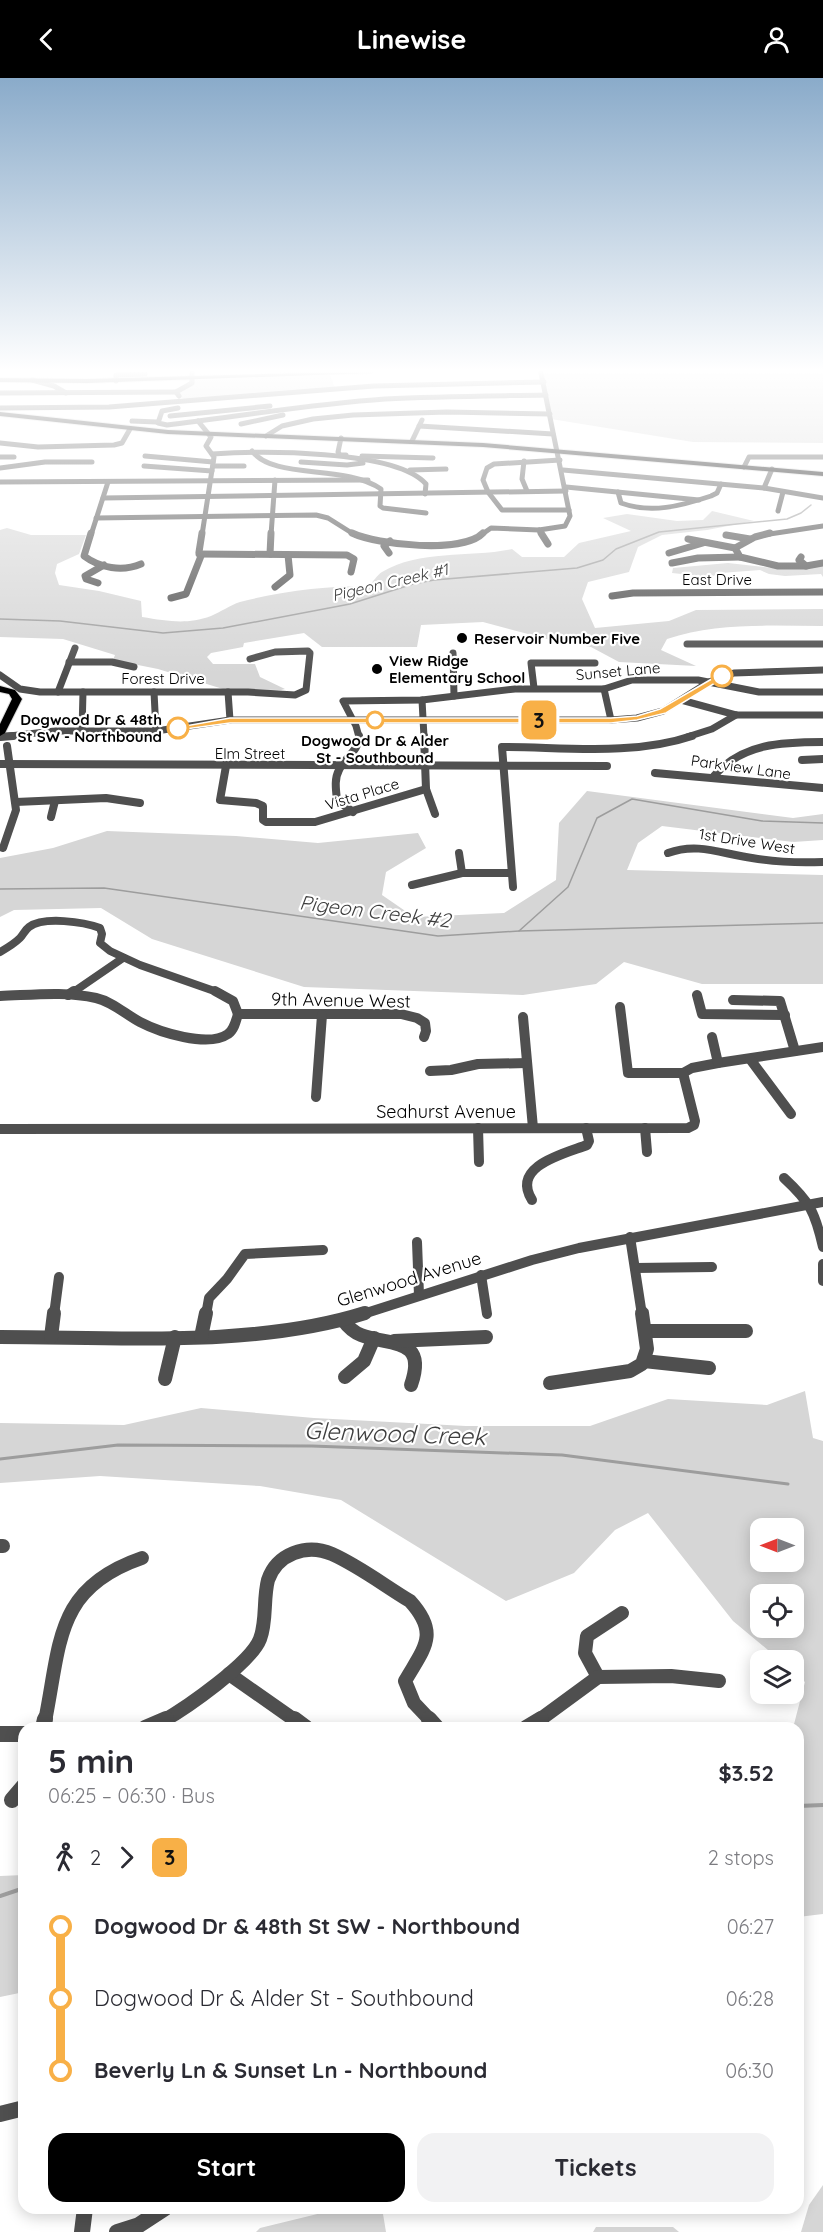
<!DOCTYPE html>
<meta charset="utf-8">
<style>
body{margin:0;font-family:Quicksand,sans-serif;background:#f2f2f3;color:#2b2b33;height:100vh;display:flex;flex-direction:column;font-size:22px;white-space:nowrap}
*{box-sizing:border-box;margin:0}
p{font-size:20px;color:#7c7c81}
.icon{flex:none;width:33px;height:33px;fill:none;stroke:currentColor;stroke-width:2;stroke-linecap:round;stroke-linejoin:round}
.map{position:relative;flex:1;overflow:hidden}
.panel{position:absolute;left:18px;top:1644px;width:786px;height:492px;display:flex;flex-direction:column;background:#fff;border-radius:18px;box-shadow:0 3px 15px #0003}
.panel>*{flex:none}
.badge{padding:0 12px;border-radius:9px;font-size:21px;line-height:39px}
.needle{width:39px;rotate:270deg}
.controls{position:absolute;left:750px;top:1440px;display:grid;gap:12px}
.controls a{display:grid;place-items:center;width:54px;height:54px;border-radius:12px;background:#fff;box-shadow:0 3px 15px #0003;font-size:30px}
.map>.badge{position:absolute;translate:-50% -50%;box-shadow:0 0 0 3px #fff}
.legs{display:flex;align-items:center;gap:9px;height:66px;padding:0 30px;font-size:20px}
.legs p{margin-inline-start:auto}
.overview{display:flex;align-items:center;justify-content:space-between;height:102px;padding:0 30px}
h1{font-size:33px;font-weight:700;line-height:45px}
.primary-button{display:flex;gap:12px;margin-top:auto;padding:12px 30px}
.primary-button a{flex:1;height:69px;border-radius:18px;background:#000;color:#fff;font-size:24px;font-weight:700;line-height:69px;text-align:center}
.primary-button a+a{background:#f2f2f3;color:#2b2b33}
ul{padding:0 30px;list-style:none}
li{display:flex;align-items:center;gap:21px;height:72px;font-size:22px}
li i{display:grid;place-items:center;width:9px;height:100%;margin:0 8px;background:currentColor}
li i::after{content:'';width:15px;height:15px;margin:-8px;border:4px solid;border-radius:50%;background:#fff}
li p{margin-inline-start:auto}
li:first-child i{background:linear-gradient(#0000 50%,currentColor 0)}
li:last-child i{background:linear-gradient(currentColor 50%,#0000 0)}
header{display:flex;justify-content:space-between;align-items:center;height:78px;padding:0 30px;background:#000;color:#fff;font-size:27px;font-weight:700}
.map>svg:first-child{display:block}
</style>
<header><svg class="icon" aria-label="back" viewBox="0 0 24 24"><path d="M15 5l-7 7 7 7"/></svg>Linewise<svg class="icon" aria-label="person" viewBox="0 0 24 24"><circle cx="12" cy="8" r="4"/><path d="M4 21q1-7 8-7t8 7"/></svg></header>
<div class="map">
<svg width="823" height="2154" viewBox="0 0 823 2154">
<rect width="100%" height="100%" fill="#fff"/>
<g fill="#d6d6d6" fill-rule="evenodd">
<path d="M541,295H823V365L693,364L551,341Z"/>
<path d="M330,297L335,310L187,322L180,319L179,313L197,301Z"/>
<path d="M712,433L754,443L707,452L662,457L638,469L629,494L588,504L582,521L595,550L669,543L696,532L823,531V548C771,548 717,544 667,561L661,572L696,588L619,584L591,569L547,561L483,544L421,547L417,569H322L304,555L244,565L243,569L211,575L207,579L213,586H255L260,599L285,611L281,612L223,611L158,591L113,582L115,577L63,561L0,559V452L7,450L31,457H86L79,476L57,486L55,495L59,507L99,513L141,523L142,539C168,543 186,547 211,538C221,534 230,527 240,524C283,513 325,508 369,508C373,504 377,497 382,494C420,471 470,480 512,471L522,479H564L579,465L631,453L603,440L627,436L677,443L703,442Z"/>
<path d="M728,485L772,490L823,487V499L821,496L785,498L769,496L760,492L721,495L710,499L672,495L673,490Z"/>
<path d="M587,713L793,740L823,736V762L793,764L662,748L638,765L627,792L823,797V906H702L624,884L596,906L523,917L304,909L152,861L101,830L14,832L0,839V780L53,770L107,753L236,758L318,765L418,755L426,770L386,794L382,817L414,839L504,835L556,802L559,745Z"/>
<path d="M805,1313L813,1360L823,1363V1836L798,1839V1650H793L805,1604L794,1594V1582H780L733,1543L648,1435L615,1452L574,1495L506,1523L341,1422L260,1408L100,1398L0,1405V1345L124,1347L201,1330L314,1340L466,1348H590L668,1321L767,1327ZM760,1450H794V1484H760ZM760,1516H794V1550H760Z"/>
<path d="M24,1797V1914L0,1919V1798Z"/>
<path d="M823,2107V2154H801L809,2127Z"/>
<path d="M342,2130H382L386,2154H256L260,2150Z"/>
<path d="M596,2149H673L679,2154H593Z"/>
</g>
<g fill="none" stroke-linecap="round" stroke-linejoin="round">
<g stroke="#9d9d9d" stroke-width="1.5">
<path d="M0,541L60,543L163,555L223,550L350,526L413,506L434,502L577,490L603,482L616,471L659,454L787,441L801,435L811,427"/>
<path d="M0,811L104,810L438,858L519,853L823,845"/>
<path d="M519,853L568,809L597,740L632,721L762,743L823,745"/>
</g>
<path stroke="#9d9d9d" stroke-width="3" d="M0,1381L118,1367L312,1368L562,1377L788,1406"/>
<g stroke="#9d9d9d" stroke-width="4">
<path d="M798,1728L823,1727"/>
<path d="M0,1818L24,1810"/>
</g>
<g stroke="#dbdbdb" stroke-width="2">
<g id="major">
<path d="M303,295H373L87,305L0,304V300L87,301Z"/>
<path d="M0,334L168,352L483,365L823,394V398L483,369L168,356L0,338Z"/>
<path d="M0,608L15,612L22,621L5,655L0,658V646L12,621L9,616L0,614Z"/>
</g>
</g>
<g stroke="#4f4f4f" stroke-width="5">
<path d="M32,302L54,308L66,315"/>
<path d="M116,303V297L145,296"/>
<path d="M0,315L176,314"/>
<path d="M179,318L176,314L192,305V295"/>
<path d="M0,330L109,329L374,308L544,304"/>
<path d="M178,330L162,333L158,345L167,347C240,338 312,326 385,321C439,318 493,318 546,317"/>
<path d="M170,338L270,328"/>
<path d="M132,343L157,344"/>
<path d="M198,343L211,359L206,368L214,379L202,457"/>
<path d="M241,346L283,337"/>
<path d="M419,348L553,356"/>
<path d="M266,358L282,348L313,341L353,337L447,334L550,336"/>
<path d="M341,360L338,374L340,377H346"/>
<path d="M412,363L422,342"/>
<path d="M0,365L38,369L114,367L122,365L130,351"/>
<path d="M252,373C274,402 344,386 381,411L380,428L383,430L426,435"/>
<path d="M212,376C258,373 395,371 426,406L425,416"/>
<path d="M145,378L213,384"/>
<path d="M362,378L433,380"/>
<path d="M0,379H14"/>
<path d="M560,382L494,386L487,390L483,402L488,414L502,432H569"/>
<path d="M524,383L522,401L527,413"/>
<path d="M301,384L347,387L363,385"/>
<path d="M144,388L212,393"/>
<path d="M213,388H244"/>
<path d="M744,389L749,379H823"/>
<path d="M0,390L45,384H92"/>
<path d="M410,392L446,391"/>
<path d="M563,392L764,410L823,420"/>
<path d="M0,404L368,402"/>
<path d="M566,409L699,422"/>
<path d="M764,410L772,391"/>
<path d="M618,414L621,425C651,436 681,428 711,418L717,415L721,406"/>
<path d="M103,420L566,413"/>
<path d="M778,433L783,414"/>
<path d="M96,440L316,437L328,440L355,457"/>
<path d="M539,452L542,457"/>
<path d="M91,457L108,404"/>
<path d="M271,457L275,402"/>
<path d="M481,457L491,450L539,452L565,448L570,438L541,295"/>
<path d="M763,457L823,448"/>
</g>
<g stroke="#4f4f4f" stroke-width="7">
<path d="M91,455L84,478C100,490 122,494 141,486"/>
<path d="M352,455C377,467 463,476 483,455"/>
<path d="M541,455L548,466"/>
<path d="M770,455L755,459L735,470L740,479L778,488H806L799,482L801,479"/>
<path d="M726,457L750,461"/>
<path d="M688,461L735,470"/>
<path d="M389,475L384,468L390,463"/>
<path d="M669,475L703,465"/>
<path d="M199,476L347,477L354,481L351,494"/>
<path d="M270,476L271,455"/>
<path d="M672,485L698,480L740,479"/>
<path d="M806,488L823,485"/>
<path d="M98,505L86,501L85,498L104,487"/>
<path d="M275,509L290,497L288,477"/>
<path d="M612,518L633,515L823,514"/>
<path d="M171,520L186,516L201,478L199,474L202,455"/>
<path d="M687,566H823"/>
<path d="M453,575L454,618"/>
<path d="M69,584H112L134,589"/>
<path d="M0,597L20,611L40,614H248L295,617L306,612L310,575L308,573L275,574L250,581"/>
<path d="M534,610L531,585H595"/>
<path d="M604,611L611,642"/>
<path d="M58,614L75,570"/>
<path d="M154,614L156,653"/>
<path d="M228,614L230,642"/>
<path d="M422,622L424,659"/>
<path d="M681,622L736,637H823"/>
<path d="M82,653L83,614"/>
<path d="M0,659L55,653H156L230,642H611L637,640L663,633L709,604L734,595L823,592"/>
<path d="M359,659L356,648L343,623L422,622L515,611H604L632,602H698L759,614H823"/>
<path d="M687,659L712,651L736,637"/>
</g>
<g stroke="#4f4f4f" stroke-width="8">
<path d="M424,658L426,711L435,736"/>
<path d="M0,659L13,658"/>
<path d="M802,682L823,681"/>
<path d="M0,686L607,688"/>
<path d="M226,688L220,722L256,725L263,728V742L266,744H315L426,711"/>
<path d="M655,695L823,710"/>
<path d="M714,698C742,665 783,664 823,664"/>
<path d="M16,724L106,720L140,725"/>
<path d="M353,734L337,722C336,712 334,701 339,692C345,679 359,673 359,658"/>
<path d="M51,739L55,723"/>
<path d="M3,770L16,732L7,668"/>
<path d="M459,775L462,795"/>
<path d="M668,775C698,764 722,776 752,780C775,784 799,785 823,784"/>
<path d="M412,807L462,795H511"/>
<path d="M513,809L502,669C563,669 633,678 692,658"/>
<path d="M0,874C7,870 14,866 20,860C23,857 25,852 29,849C44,838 84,844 100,850L102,856L100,865L110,873L140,887L220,915"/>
<path d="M72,915L123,880"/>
</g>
<g stroke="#4f4f4f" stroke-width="10">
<path d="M215,913L233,923L238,936"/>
<path d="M68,917L74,913"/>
<path d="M697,917L702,936L785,937"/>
<path d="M0,918C32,917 65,913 96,920C113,924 125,936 140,944C159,954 208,970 228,956C234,952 236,943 238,936"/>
<path d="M733,922L780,923L795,973"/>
<path d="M620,929L628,995H683L692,990L718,985L823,969"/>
<path d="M238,936H401L417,940L425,945L426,953L424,959"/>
<path d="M523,939L533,1050"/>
<path d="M712,959L718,985"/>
<path d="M750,981L791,1036"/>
<path d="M430,993L451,992L478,986L527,985"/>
<path d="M316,1019L322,937"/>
<path d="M478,1050L479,1084"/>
<path d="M645,1050L647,1074"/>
<path d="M0,1051L688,1050L694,1047L695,1043L683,995"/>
<path d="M784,1100C810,1124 815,1134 823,1169"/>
<path d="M532,1122C511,1088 563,1076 587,1067L589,1063L586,1050"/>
<path d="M630,1159L642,1237"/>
<path d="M417,1164L419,1217"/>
<path d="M823,1186V1203"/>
<path d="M635,1190L712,1189"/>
<path d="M481,1197L487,1236"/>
<path d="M54,1237L59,1199"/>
<path d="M206,1237L209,1220L227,1201L245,1176L323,1172"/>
<path d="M360,1237L532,1182L579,1170L823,1124"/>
</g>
<g stroke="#4f4f4f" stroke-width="14">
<path d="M343,1242C348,1249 353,1254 361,1257C389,1268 428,1258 411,1307"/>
<path d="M645,1253H746"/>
<path d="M0,1259C116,1259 254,1270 365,1235"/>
<path d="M51,1259L54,1235"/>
<path d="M201,1259L206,1235"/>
<path d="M394,1263L486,1259"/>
<path d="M644,1283L709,1290"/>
<path d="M345,1299L364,1283L374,1260"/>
<path d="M165,1301L175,1259"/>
<path d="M550,1305L630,1293L642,1286L647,1271L642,1235"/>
<path d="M0,1468H3"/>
<path d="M229,1596L296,1643"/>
<path d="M598,1599L585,1575L587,1558L622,1535"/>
<path d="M45,1643C61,1564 55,1510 142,1480"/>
<path d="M163,1643C186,1630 251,1585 260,1561C267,1543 263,1521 268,1502C277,1476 306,1465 332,1476C359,1488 385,1508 410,1523C440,1556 424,1570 405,1603L414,1625L431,1643"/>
<path d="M538,1643L598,1599L671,1598L719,1603"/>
</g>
<g stroke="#4f4f4f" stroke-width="16">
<path d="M294,1641L306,1650"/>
<path d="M429,1641L437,1650"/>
<path d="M43,1650L45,1641"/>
<path d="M145,1650L166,1641"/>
<path d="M526,1650L541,1641"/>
<path d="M0,1656H24"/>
<path d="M12,1722L24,1708"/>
<path d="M0,2036L24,2030"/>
<path d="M82,2154L85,2130"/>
<path d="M117,2154L139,2147L165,2130"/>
</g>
<use href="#major" fill="#000" fill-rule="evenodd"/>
</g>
<linearGradient id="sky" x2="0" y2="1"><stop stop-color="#8aabca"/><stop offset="0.49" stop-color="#fff"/><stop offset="1" stop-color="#fff" stop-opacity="0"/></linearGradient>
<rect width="823" height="597" fill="url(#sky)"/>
<path fill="#f8b047" stroke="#fff" stroke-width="1.5" d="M722,595L726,598L725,599L666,635L637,642L611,645H230L178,652L174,650L230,640H611L637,638L660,631Z"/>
<g fill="#000" stroke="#fff" stroke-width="2">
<circle cx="462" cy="560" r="6"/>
<circle cx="377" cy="591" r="6"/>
</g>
<g fill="#fff" stroke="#f8b047" stroke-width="3">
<circle cx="722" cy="598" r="10"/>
<circle cx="375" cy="642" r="8"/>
<circle cx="178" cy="650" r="10"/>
</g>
<g text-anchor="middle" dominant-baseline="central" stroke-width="4.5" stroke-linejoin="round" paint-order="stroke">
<g font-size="15" fill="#000" stroke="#fff">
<text x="717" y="501">East Drive</text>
<text transform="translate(618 593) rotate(-5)">Sunset Lane</text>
<text x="163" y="600">Forest Drive</text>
<text x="250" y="675">Elm Street</text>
<text transform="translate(741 689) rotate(8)">Parkview Lane</text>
<text transform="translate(362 716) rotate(-17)">Vista Place</text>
<text transform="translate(747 763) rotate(9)">1st Drive West</text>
</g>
<g font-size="15" font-weight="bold" fill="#000" stroke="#fff" text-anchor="start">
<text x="474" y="560">Reservoir Number Five</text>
<text x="389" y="582">View Ridge<tspan x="389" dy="17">Elementary School</tspan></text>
</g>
<g font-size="15" font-weight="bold" fill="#000" stroke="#fff" text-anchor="end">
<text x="162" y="641">Dogwood Dr &amp; 48th<tspan x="162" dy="17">St SW - Northbound</tspan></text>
<text x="375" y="662" text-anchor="middle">Dogwood Dr &amp; Alder<tspan x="375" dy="17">St - Southbound</tspan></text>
</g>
<g font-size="16" font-style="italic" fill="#3e3e3e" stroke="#fff">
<text transform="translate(390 504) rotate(-13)">Pigeon Creek #1</text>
</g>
<g font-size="18" fill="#000" stroke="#fff">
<text transform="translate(341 922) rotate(1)">9th Avenue West</text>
<text x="446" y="1033">Seahurst Avenue</text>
<text transform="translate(409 1201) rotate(-17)">Glenwood Avenue</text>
</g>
<g font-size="20" font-style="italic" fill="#3e3e3e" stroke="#fff">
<text transform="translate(375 833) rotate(7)">Pigeon Creek #2</text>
</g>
<g font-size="24" font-style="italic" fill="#3e3e3e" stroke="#fff">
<text transform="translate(395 1355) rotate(2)">Glenwood Creek</text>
</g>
</g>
</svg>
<div class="controls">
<a><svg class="needle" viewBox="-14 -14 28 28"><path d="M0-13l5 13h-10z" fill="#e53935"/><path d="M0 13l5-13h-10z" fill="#7c7c81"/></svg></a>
<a><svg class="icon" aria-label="locate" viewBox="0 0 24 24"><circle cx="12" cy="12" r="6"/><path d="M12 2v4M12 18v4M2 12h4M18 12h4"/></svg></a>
<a><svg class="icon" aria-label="layers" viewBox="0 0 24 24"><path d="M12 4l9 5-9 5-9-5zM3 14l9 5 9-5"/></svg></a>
</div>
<b class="badge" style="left:539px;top:642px;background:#f8b047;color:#111">3</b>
<section class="panel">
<div class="overview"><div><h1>5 min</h1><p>06:25 – 06:30 · Bus</p></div><b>$3.52</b></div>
<div class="legs"><svg class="icon" aria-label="walk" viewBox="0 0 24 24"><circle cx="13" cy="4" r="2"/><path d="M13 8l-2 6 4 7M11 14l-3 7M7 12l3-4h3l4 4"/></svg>2<svg class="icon" aria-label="forward" viewBox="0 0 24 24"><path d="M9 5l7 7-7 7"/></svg><b class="badge" style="background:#f8b047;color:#111">3</b><p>2 stops</p></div>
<ul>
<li><i style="color:#f8b047"></i><b>Dogwood Dr &amp; 48th St SW - Northbound</b><p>06:27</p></li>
<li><i style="color:#f8b047"></i><span>Dogwood Dr &amp; Alder St - Southbound</span><p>06:28</p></li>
<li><i style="color:#f8b047"></i><b>Beverly Ln &amp; Sunset Ln - Northbound</b><p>06:30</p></li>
</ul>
<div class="primary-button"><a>Start</a><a>Tickets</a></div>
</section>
</div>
